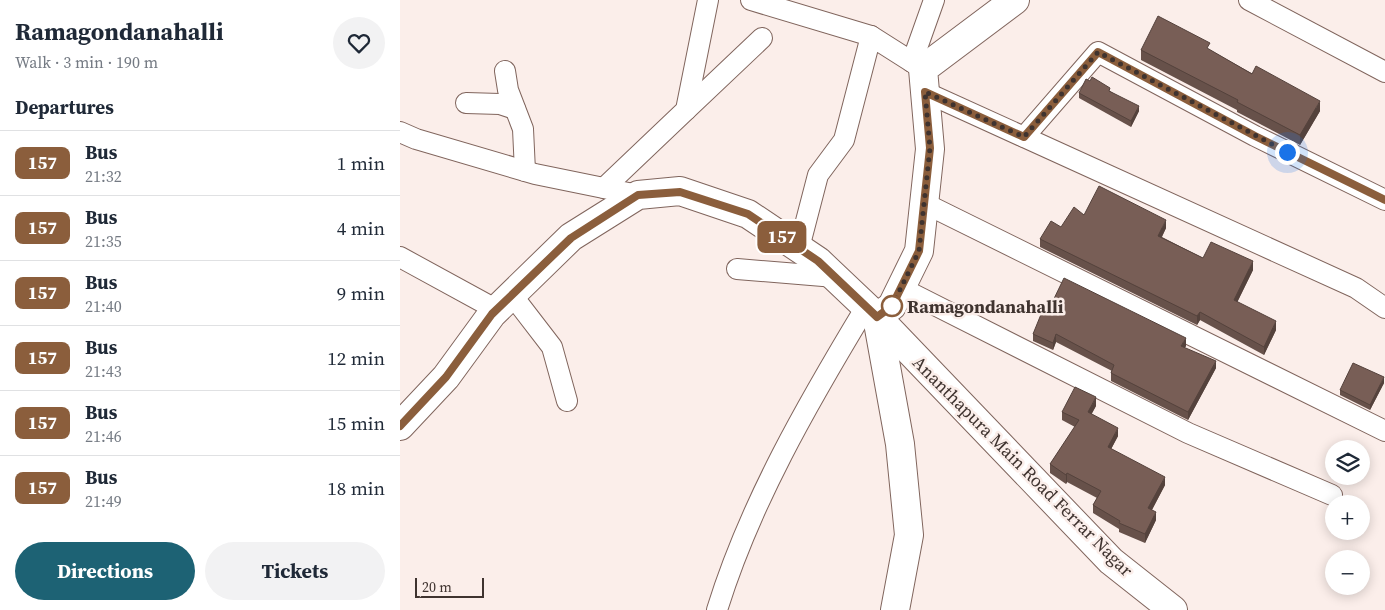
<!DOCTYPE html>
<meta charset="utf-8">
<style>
body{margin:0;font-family:"Source Serif 4",serif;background:#f2f2f3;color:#1f2937;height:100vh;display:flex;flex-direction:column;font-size:19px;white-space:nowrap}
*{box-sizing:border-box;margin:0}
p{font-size:16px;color:#747a83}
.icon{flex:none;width:28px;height:28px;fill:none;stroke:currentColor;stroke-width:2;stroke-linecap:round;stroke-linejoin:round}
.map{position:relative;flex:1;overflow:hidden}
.details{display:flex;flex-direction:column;background:#fff;width:400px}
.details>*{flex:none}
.badge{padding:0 10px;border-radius:8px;font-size:18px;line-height:32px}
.fabs{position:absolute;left:925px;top:440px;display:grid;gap:10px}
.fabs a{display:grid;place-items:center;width:45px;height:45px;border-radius:50%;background:#fff;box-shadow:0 2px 12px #0003;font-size:25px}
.scale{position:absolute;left:15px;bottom:12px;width:69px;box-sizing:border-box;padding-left:5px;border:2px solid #3f332f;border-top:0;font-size:14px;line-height:18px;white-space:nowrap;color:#3f332f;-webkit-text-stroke:4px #fbeeea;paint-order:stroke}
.you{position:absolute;width:25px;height:25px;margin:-12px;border:4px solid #fff;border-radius:50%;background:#1a73e8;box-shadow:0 0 0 8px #1a73e833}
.map>.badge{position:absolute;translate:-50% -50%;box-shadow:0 0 0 2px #fff}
h2{padding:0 15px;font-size:19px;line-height:45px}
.round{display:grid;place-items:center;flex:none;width:52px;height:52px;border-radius:26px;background:#f2f2f3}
.overview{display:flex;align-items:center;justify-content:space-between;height:85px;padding:0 15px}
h1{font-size:24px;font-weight:700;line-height:38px}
.cta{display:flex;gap:10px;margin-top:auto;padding:10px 15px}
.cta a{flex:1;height:58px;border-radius:30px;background:#1d6274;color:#fff;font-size:20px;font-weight:700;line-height:58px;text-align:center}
.cta a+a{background:#f2f2f3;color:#1f2937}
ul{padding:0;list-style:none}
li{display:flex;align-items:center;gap:15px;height:65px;padding:0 15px;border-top:1px solid #e0e1e3}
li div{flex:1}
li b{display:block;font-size:19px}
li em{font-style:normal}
li .badge{min-width:55px;font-weight:700;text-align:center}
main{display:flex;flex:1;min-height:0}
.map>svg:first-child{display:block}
</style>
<main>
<section class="details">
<div class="overview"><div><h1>Ramagondanahalli</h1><p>Walk · 3 min · 190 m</p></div><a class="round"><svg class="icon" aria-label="heart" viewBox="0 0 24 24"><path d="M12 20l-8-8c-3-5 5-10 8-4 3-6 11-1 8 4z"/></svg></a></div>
<h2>Departures</h2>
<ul>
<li><span class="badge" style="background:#8b5e3c;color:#fff">157</span><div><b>Bus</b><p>21:32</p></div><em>1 min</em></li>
<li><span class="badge" style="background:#8b5e3c;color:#fff">157</span><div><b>Bus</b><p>21:35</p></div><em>4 min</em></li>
<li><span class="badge" style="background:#8b5e3c;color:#fff">157</span><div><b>Bus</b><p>21:40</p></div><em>9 min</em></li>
<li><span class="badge" style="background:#8b5e3c;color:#fff">157</span><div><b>Bus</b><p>21:43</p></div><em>12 min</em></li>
<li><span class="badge" style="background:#8b5e3c;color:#fff">157</span><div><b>Bus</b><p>21:46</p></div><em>15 min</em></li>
<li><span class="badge" style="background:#8b5e3c;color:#fff">157</span><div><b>Bus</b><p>21:49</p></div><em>18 min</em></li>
</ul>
<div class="cta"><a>Directions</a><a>Tickets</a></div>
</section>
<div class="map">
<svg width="985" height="610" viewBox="0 0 985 610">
<rect width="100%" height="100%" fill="#fbeeea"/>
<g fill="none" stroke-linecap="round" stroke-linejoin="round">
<g stroke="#80655d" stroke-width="22">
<g id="street">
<path d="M351,0L471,36"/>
<path d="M849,0L985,72"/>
<path d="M512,62L534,0"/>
<path d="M105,71L108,90L123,129L125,171"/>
<path d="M525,92L956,288L985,308"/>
<path d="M66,103L100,104L115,109"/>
<path d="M286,110L362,38"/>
<path d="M0,132L16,139L135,174L238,195"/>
<path d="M624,137L698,52L855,136L985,200"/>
<path d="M204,188L286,110L308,0"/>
<path d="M524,203L985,431"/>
<path d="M399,248L418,175L444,140L471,36L523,69"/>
<path d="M0,257L97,310"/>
<path d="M337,269L435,277"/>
<path d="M501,288L788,433L932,495"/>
<path d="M112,295L152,347L167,401"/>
<path d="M317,610C350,503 408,403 466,307"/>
</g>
</g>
<g stroke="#80655d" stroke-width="30">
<g id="secondary">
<path d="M477,317L492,306L519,251L530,149L523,69L615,0"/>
<path d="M477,317L500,444L509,535L495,610"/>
<path d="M0,426L46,377L92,314L171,237L238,195L280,191L348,214L418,261L477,317L711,561L773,610"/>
</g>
</g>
<use href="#street" stroke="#fff" stroke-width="20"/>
<use href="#secondary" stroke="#fff" stroke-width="28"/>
</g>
<g fill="#67514a">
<path d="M741,50H810L920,111L900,145L837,112V110L741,60Z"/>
<path d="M710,91L739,111L731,127L679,98V93Z"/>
<path d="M684,215L766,228L762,237L803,258L853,270L837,302L876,330L864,355L800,320L797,325L640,247V239Z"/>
<path d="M649,309L786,346L784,348L816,368L788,420L711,381V373L712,371L656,342L653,350L633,341V334Z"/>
<path d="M984,383L970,410L940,395V390Z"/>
<path d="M696,406L691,414L718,436L711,449L765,485L752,510L756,520L745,543L719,532V529L693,513V505L697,498L667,482L666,484L650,473V464L675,427L662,420V412Z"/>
</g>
<g fill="#54423c">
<path d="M920,101V111L900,145V135Z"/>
<path d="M739,106V111L731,127V121Z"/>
<path d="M766,220V228L758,244V236Z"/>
<path d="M853,261V270L834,309V300Z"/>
<path d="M800,312V320L797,325V316Z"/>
<path d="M876,321V330L864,355V347Z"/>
<path d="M656,334V342L653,350V343Z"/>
<path d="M786,338V346L781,354V346Z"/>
<path d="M816,361V368L788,420V412Z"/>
<path d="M984,377V383L970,410V405Z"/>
<path d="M696,397V406L688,421V412Z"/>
<path d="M718,428V436L708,455V447Z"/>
<path d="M667,473V482L666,484V475Z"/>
<path d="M765,477V485L748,517V508Z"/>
<path d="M756,512V520L745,543V534Z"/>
</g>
<g fill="#785e56" stroke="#54423c">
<path d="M758,16L810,43L807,48L852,74L856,66L920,101L900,135L837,102L838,100L741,50Z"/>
<path d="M692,77L710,88L709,91L739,106L731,121L679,93L686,79L690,81Z"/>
<path d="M699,186L766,220L758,236L803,258L811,242L853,261L834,300L876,321L864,347L800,312L797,316L640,239L651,221L661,227L674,207L684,215Z"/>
<path d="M664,278L786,338L781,346L816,361L788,412L711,373L714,365L656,334L653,343L633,334L644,307L649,309Z"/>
<path d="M953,363L984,377L970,405L940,390Z"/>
<path d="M675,387L696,397L688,412L718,428L708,447L765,477L748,508L756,512L745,534L719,523L720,521L693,505L701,491L667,473L666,475L650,464L679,420L662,412Z"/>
</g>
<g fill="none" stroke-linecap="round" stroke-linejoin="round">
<g stroke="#fff" stroke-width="11">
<path id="line" d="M0,426L46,377L92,314L171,238L238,195L280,192L348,214L418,261L477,317L492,306L519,251L530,148L525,92L624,137L698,52L855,136L985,200"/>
</g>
<use href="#line" stroke="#8b5e3c" stroke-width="8"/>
<path stroke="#3f332f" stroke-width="5" stroke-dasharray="0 9" d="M492,306L519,251L530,148L525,92L624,137L698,52L887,152"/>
</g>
<circle fill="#fff" stroke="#8b5e3c" stroke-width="2.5" cx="492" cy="306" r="10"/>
<g text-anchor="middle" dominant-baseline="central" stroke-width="5" stroke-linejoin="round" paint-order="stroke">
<g font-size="18" font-weight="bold" fill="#3f332f" stroke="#fbeeea" text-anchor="start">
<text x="507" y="306">Ramagondanahalli</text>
</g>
<g font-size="18" fill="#3f332f" stroke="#fbeeea">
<text transform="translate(623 466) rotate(45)">Ananthapura Main Road Ferrar Nagar</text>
</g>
</g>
</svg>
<div class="fabs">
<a><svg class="icon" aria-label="layers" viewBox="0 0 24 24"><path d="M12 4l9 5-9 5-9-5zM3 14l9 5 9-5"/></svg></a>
<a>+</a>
<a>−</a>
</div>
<div class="scale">20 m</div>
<div class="you" style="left:887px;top:152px"></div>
<b class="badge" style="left:382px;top:237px;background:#8b5e3c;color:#fff">157</b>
</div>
</main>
